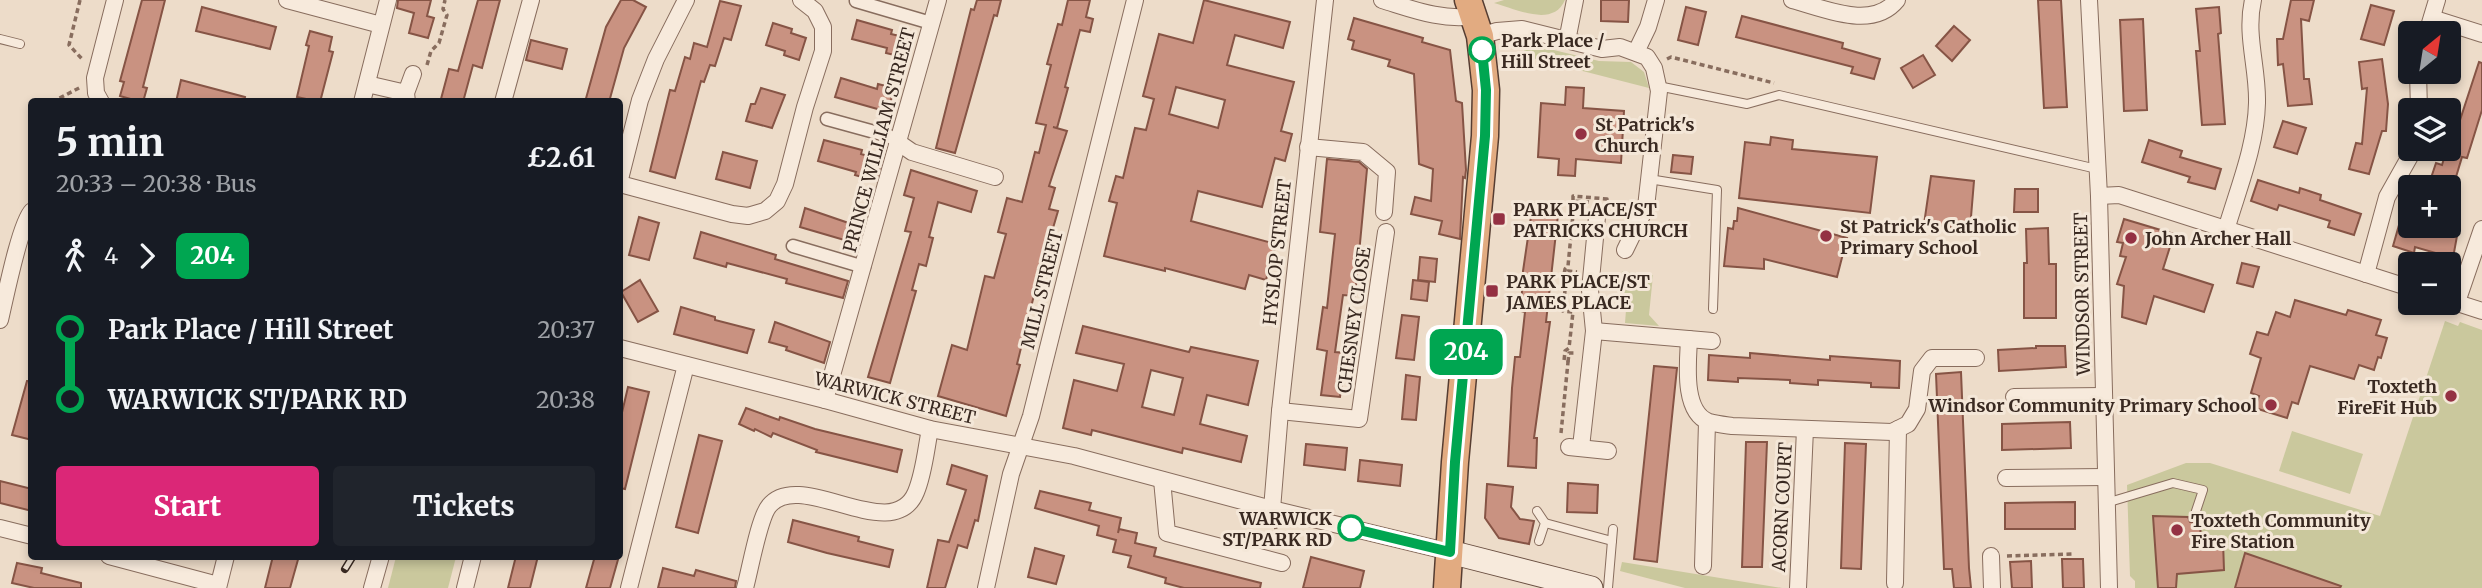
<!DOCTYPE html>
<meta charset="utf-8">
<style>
body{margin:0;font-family:Merriweather,serif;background:#20242c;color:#f1f3f6;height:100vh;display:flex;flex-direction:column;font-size:26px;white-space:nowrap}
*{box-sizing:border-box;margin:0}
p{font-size:23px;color:#9ea1a6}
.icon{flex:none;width:38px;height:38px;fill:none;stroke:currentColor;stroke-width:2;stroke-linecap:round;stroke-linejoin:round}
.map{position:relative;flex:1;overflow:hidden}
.details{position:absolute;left:28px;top:98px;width:595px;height:462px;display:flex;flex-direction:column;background:#171b24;border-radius:7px;box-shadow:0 4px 10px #0003}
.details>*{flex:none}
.badge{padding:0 14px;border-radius:10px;font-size:24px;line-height:46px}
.needle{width:46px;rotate:30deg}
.buttons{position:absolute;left:2398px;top:21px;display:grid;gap:14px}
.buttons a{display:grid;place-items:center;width:63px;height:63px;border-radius:7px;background:#171b24;box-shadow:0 4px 10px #0003;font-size:35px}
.map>.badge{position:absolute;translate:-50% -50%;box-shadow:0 0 0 4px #fff}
.legs{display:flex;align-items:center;gap:10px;height:77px;padding:0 28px;font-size:23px}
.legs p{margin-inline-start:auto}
.head{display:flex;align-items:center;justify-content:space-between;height:119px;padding:0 28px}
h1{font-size:38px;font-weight:700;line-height:52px}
.button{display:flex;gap:14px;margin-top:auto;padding:14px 28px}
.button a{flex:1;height:80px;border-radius:7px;background:#db2777;color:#fff;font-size:28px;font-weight:700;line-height:80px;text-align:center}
.button a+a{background:#20242c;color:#f1f3f6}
ul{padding:0 28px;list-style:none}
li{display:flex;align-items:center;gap:24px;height:70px;font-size:26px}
li i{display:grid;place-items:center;width:10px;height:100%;margin:0 9px;background:currentColor}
li i::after{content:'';width:18px;height:18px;margin:-9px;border:5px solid;border-radius:50%;background:#171b24}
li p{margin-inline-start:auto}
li:first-child i{background:linear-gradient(#0000 50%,currentColor 0)}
li:last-child i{background:linear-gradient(currentColor 50%,#0000 0)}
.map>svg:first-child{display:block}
</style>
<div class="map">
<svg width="2482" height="588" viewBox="0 0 2482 588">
<rect width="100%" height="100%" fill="#eddcc9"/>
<g fill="#cac89d">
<path d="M1504,0H1565C1553,28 1516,9 1494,3Z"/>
<path d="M1525,43L1599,61L1631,62L1644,72L1649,88L1524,56Z"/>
<path d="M1622,271L1653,275L1649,315L1659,326L1625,323L1626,310L1617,309Z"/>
<path d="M2445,321L2458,326L2460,322L2482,330V588H2135V581L2130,576L2127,485L2186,463H2210L2380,516Z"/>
<path d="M2292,431L2363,454L2350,494L2279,471Z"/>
<path d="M396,557H456L448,588H388Z"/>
<path d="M1622,562L1782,588H1685L1620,571Z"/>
</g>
<g fill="#c99281" stroke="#865445" stroke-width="2" fill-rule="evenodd">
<path d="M142,0H165L143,87L147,88L143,102H141L120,96L124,82L120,81Z"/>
<path d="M398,0H431L427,16L434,18L428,38L409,33L414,13L397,8Z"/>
<path d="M478,0H500L482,68L473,65L463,102L441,99L449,69L458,71Z"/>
<path d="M621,0H633L646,7L624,48L609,102H585L606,27Z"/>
<path d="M977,0H1001L997,16L994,15L955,153L936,148L971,9L974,10Z"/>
<path d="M1068,0H1090L1086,17L1093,19L1090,32L1080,30L1065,87L1068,88L1057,128L1053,127L1067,131L1049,186L1055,188L1049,209L1058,211L1037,283L1017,364L1020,365L1006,416L938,396L952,345L967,350L985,276L994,278L1006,234L998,232L1007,198L1022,202L1035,152L1039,153L1046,125L1036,123L1051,65L1047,64L1058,24L1062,25Z"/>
<path d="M1204,0L1290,22L1283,48L1235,35L1227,65L1294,82L1281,131L1292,134L1285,161L1275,158L1262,207L1198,191L1191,221L1276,244L1266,280L1249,275L1245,289L1165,268V271L1104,256L1117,203L1109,201L1116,176L1123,178L1135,128L1146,130L1154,99L1143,96L1159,34L1193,43ZM1176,87L1225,100L1218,128L1169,114Z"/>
<path d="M1601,0H1629L1628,22L1601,21Z"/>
<path d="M2038,0H2061L2067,107L2044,108Z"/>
<path d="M2291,0H2314L2309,21L2301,19L2304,79H2309L2312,104L2288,106L2283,64L2278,65L2277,39H2283Z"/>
<path d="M720,1L741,6L731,40L724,38L715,66L710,65L704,82L701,81L675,178L650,171L670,90L675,91L685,57L690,59L694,43L707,47Z"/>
<path d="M2371,5L2394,11L2384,45L2361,39Z"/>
<path d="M202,7L276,27L270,49L196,31Z"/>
<path d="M1686,7L1706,12L1698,45L1678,40Z"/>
<path d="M2219,7L2221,33L2218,34L2225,124L2202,125L2196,51H2200L2196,9Z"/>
<path d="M1742,16L1843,43L1842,48L1880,59L1874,79L1851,73L1853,67L1736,37Z"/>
<path d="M1354,18L1423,38L1422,42L1450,50L1456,101L1462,103L1466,170L1465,178L1463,177L1460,239L1439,234L1442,221L1411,214L1415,197L1431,201L1433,169L1419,164L1414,74L1388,66L1390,60L1352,49L1354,41L1348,39Z"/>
<path d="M2143,19L2147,110L2124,111L2120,20Z"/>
<path d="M857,20L892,30L891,34L912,39L907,58L886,53L887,48L852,39Z"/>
<path d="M773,23L792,29L791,33L806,38L799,60L784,55L785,51L766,45Z"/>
<path d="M1954,26L1970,40L1952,61L1936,46Z"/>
<path d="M310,31L332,37L329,51L333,52L320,102L297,97L309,46L306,45Z"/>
<path d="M531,40L567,49L562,69L526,60Z"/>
<path d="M1923,55L1935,75L1913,88L1901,68Z"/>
<path d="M2382,59L2388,104L2386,131H2382L2369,174L2349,169L2356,143L2362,144L2367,88L2362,89L2359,62Z"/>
<path d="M2479,62L2482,63V110L2467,158L2462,157L2453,187H2428L2436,163L2442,165L2456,119L2460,120Z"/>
<path d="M841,78L877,89L878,84L894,88L888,112L835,97Z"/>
<path d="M181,80L245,97L244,102H176Z"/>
<path d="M1566,87L1584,88L1583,108L1624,111L1621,163L1576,159L1575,176L1558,175L1559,159L1538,157L1541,103L1565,105Z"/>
<path d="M761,88L785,95L772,128L746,121L751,104H755Z"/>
<path d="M2283,121L2306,128L2297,154L2274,147Z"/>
<path d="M1771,137L1793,140L1792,149L1877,157L1870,213L1739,198L1745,142L1770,145Z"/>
<path d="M824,140L862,150L861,154L882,160L876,181L855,175L856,172L818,161Z"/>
<path d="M2149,140L2182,151L2180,157L2221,169L2215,189L2188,182L2190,177L2142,162Z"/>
<path d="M723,152L757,161L750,188L716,179Z"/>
<path d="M1673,155L1693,157L1691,174L1671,172Z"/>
<path d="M1327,159L1359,162L1367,169L1355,296L1343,295L1335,352L1346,353L1340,397L1321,395L1327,351L1317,349L1323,307L1327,308L1335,234L1320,232Z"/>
<path d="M911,170L977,191L971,212L938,202L929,237L933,238L926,266L919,264L912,290L916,291L890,383L868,377L911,232L905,231L914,198L904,195Z"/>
<path d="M1931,176L1974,181L1970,229L1924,224Z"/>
<path d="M2258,180L2299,193L2300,188L2321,195L2320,200L2361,214L2354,235L2328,227L2330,221L2279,205L2277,210L2251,201Z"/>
<path d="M2015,189H2038V212H2014Z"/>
<path d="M1533,203L1559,206L1546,322H1550L1534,438H1537L1536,468L1508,466L1512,388L1515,357H1520L1525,312L1521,311L1523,271Z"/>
<path d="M805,208L863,228L858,244L800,227Z"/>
<path d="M1738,208L1847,238L1837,277L1764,259V269L1724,266L1728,228L1733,229L1734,221H1737Z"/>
<path d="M639,217L659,223L649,260L629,255Z"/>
<path d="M2124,219L2174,234L2163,269L2213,285L2204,312L2154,296L2146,324L2122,317L2124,286L2117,284L2126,257L2120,256L2123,243L2117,242Z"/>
<path d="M2399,225L2436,236L2437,230L2457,236L2453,258L2415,247L2414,253L2393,246Z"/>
<path d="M2048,228L2049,264H2056V318H2024V263H2027L2026,229Z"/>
<path d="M701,232L776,255L775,259L848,281L843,298L786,283L787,279L727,263L726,267L694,258Z"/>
<path d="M1420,257L1437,259L1435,282L1418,280Z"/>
<path d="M2242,263L2259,267L2253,287L2237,283Z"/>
<path d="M640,280L658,311L638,322L621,292Z"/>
<path d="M1413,280L1429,282L1427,301L1411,299Z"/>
<path d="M2295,300L2346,315L2348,310L2381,320L2376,335L2387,338L2381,358L2378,357L2374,370L2359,365L2354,379L2310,366L2298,404L2292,402L2287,418L2255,408L2259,396L2251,393L2261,358L2250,354L2257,332L2268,335L2276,312L2290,317Z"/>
<path d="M681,307L715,317V320L754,330L747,353L674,334Z"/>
<path d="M1402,315L1419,317L1414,360L1396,358Z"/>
<path d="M775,322L830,342L824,363L786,350L787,347L769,342Z"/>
<path d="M1083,326L1189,352L1191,347L1258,361L1248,405L1207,395L1200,424L1247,436L1241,462L1183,448L1182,453L1092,430L1091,435L1063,428L1074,380L1117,391L1124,364L1076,353ZM1151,370L1183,378L1174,415L1142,407Z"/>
<path d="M2036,346H2065L2066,367L1999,371L1998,350L2036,348Z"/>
<path d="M1750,353L1830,360V356L1900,361L1899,388L1871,387V383L1818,380V385L1790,383V380L1738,378V382L1708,380L1709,355L1750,358Z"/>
<path d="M1654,366L1677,368L1657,562L1634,559Z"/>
<path d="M1961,372L1969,568L1971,588H1954L1952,569H1944L1936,374Z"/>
<path d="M1406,375L1420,377L1416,420L1402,419Z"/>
<path d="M27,381H32V440L12,435Z"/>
<path d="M628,387L649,392L625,489L620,488V421Z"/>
<path d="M746,408L779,420L780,417L815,429L902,450L897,472L816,452L817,450L773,433L771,437L755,429L754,431L739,424Z"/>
<path d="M2070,422L2071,448L2002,450V424Z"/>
<path d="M699,435L722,441L698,533L676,527Z"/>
<path d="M1746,442H1767L1762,567H1742Z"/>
<path d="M1845,443L1866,444L1861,569L1841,568Z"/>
<path d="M1306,444L1347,448L1345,470L1304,465Z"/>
<path d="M1360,460L1402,465L1400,486L1358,481Z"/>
<path d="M952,465L987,476L978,521L975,520L967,548L958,545L945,588H927L938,540L949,542L966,490L947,484Z"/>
<path d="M0,481L32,489V511L0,503Z"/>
<path d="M1568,483L1598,485L1597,513L1567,512Z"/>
<path d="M1487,484L1513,487L1511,507L1520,519L1534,521L1529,544L1499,538L1485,518Z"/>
<path d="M1040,491L1091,503L1089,510L1121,518L1118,533L1119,529L1137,533L1135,543L1156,548L1154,556L1261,583L1260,588H1184L1165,583L1166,578L1128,567L1131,556L1113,552L1116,540L1097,535L1099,526L1035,508Z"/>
<path d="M2075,502V529H2005V503Z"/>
<path d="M2153,516L2188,517L2190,522L2195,523L2201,518L2200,543L2223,541L2224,570L2177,574L2176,588H2158Z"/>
<path d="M793,520L859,537L858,541L893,550L889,567L827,553L788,542Z"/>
<path d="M1035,548L1064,556L1056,584L1028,577Z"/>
<path d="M2245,553L2341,586L2340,588H2235Z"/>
<path d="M273,556H299L290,588H265Z"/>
<path d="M516,556H538L530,588H508Z"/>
<path d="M595,556H619L610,588H586Z"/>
<path d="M1311,557L1364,571L1360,588H1303Z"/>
<path d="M2062,559H2083L2084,588H2063Z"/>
<path d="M2031,561L2032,588H2012L2010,562Z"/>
<path d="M17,563L42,568L41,573L81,583V588H34L12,583Z"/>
<path d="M663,568L694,576L696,570L736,581L735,588H658Z"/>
</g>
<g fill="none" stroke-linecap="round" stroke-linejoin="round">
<g stroke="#886d5e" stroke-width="10">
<g id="service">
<path d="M0,39L20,44"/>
<path d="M1658,86L1747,104L1779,95L2097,169"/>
<path d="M1649,179L1717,190L1713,309"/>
<path d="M2106,503L2173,483L2203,490L2194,517"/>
<path d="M1537,511L1545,523L1539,541"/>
<path d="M1545,523L1612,541"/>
<path d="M1608,588L1613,529"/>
</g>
</g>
<g stroke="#886d5e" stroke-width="15">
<g id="pedestrian">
<path d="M856,1L931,23"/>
<path d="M827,119L889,136L899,143"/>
<path d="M793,246L864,267"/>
</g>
</g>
<g stroke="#886d5e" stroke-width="18">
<g id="minor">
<path d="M287,0L381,25"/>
<path d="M1382,0C1412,9 1442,21 1474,16"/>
<path d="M1792,0C1824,8 1872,31 1897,0"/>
<path d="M2089,0L2099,196L2109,588"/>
<path d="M2432,18L2482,34"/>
<path d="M2427,33L2437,0"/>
<path d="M1480,36L1497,31L1522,29L1602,49L1620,47L1647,57L1654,68L1659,91L1646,207L1625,250"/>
<path d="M1567,41L1575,0"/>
<path d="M1636,52L1648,27L1656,0"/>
<path d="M2418,72L2419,110"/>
<path d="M367,84L406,93"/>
<path d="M101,102L96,93L95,78L115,0"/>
<path d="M362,102L388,0"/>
<path d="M407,102L406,93L413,74"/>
<path d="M503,102L531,0"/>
<path d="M899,143L912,152L995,177"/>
<path d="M1308,147L1363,152L1387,172L1384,212"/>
<path d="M620,179L640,100L656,59L686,0"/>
<path d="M620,184L732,214L748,216L765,211L777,201L785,184L805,107L823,51V27L815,11L801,0"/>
<path d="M2099,196L2119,195L2410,288"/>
<path d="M2226,230C2238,189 2256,146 2257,103C2258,68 2245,35 2253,0"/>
<path d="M2366,274L2387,197L2414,149"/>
<path d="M2448,300L2482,311"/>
<path d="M2457,302L2482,229"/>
<path d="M0,320C5,299 20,223 32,211"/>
<path d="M1594,331L1712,341"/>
<path d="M1689,339C1688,362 1682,412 1709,422C1716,424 1725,425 1732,426L1892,432L1908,424L1917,409L1922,371L1932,358H1976"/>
<path d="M620,348L825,400L930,429L1074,456L1272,509L1450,552"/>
<path d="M2014,397L2103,396"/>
<path d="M825,400L938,0"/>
<path d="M1280,411L1359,419L1386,232"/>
<path d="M1569,447L1608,451"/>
<path d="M1581,447L1594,331L1590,290L1597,217"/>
<path d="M2006,478L2105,477"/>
<path d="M1162,480L1167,533L1282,563"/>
<path d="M1272,509L1280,411L1325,0"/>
<path d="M0,528L32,536"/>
<path d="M109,556L218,585"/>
<path d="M1991,556L1992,588"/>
<path d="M1703,566L1707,422"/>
<path d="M1895,583L1898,429"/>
<path d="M218,588L226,556"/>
<path d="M372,588L381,556"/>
<path d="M465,588L473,556"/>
<path d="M629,588L686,365"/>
<path d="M745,588C750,570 759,518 769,506C800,467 893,548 916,492C924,473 926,449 930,429"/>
<path d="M986,588L1011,474L1031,416L1135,0"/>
<path d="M1798,588L1805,429"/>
</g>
</g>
<g stroke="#6a4f41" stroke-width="25">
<path id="secondary" d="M1450,552L1591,588"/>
</g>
<g stroke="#563d32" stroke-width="29">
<path id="trunk" d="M1447,588L1455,462L1485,136L1486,90L1480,36L1468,0"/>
</g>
<g stroke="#886d5e" stroke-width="3.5" stroke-dasharray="5 3.5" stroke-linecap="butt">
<path d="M80,0L69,45L83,60"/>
<path d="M1667,59L1671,57L1774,83"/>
<path d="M427,65L431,51L439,43L447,15L443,9L445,0"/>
<path d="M52,102L81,87"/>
<path d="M1589,202L1573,201V196L1607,199L1606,206"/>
<path d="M1566,280L1568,271L1577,272"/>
<path d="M1568,362L1569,353H1575"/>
<path d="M1561,433L1568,362L1564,361L1565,351L1569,348L1573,312L1563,311L1566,280H1563L1565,269L1568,266L1574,204L1587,205"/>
<path d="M1275,524L1279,547"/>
<path d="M2007,556L2073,554"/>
</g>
<use href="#service" stroke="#f7eadc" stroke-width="8"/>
<use href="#pedestrian" stroke="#f7eadc" stroke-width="12"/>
<use href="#minor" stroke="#f7eadc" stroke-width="16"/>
<use href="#secondary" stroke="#f7eadc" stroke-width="23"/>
<use href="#trunk" stroke="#e2ab81" stroke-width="26"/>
<g stroke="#392921" stroke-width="8">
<path id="rail" d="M345,569L353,556"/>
</g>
<use href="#rail" stroke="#f4e7d8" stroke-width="5" stroke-dasharray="16" stroke-linecap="butt"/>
</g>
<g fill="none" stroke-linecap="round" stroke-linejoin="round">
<g stroke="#fff" stroke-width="16">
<path id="line-1" d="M1351,528L1450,552L1455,462L1485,136L1486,90L1482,50"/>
</g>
<use href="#line-1" stroke="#00a651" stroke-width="10"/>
</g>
<g fill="#fff" stroke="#00a651" stroke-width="3.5">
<circle cx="1482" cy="50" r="12"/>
<circle cx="1351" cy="528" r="12"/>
</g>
<g fill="#943143" stroke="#f4e7d8" stroke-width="2.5">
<circle cx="1581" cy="134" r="7"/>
<rect x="1492" y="212" width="14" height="14" rx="3.5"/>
<circle cx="1826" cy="236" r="7"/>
<circle cx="2131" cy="238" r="7"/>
<rect x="1485" y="284" width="14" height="14" rx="3.5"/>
<circle cx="2451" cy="396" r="7"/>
<circle cx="2271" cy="405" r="7"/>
<circle cx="2177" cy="530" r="7"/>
</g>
<g text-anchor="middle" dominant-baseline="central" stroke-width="6" stroke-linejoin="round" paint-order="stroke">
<g font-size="18" font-weight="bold" fill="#392921" stroke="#f4e7d8" text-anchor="start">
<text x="1501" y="40">Park Place /<tspan x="1501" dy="21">Hill Street</tspan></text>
<text x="1332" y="518" text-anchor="end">WARWICK<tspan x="1332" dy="21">ST/PARK RD</tspan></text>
</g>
<g font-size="18" font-weight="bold" fill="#392921" stroke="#f4e7d8" text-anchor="start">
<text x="1595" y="124">St Patrick's<tspan x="1595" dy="21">Church</tspan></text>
<text x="1513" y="209">PARK PLACE/ST<tspan x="1513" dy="21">PATRICKS CHURCH</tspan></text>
<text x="1840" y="226">St Patrick's Catholic<tspan x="1840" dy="21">Primary School</tspan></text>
<text x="2145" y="238">John Archer Hall</text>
<text x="1506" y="281">PARK PLACE/ST<tspan x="1506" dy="21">JAMES PLACE</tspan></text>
<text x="2437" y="386" text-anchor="end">Toxteth<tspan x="2437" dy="21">FireFit Hub</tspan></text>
<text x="2257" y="405" text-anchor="end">Windsor Community Primary School</text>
<text x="2191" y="520">Toxteth Community<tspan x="2191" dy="21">Fire Station</tspan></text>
</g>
<g font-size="18" fill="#392921" stroke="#f4e7d8">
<text transform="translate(879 140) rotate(-75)">PRINCE WILLIAM STREET</text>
<text transform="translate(1277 252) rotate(-84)">HYSLOP STREET</text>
<text transform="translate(1042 289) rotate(-76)">MILL STREET</text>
<text transform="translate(2082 294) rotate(-91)">WINDSOR STREET</text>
<text transform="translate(1354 320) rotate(-82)">CHESNEY CLOSE</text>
<text transform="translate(895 398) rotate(14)">WARWICK STREET</text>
<text transform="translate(1782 507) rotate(-87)">ACORN COURT</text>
</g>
</g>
</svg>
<div class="buttons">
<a><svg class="needle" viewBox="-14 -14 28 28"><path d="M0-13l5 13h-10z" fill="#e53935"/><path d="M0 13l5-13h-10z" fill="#9ea1a6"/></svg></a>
<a><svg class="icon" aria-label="layers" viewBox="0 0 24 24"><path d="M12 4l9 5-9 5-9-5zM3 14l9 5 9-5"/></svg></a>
<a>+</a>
<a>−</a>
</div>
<b class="badge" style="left:1466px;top:352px;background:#00a651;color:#fff">204</b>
<section class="details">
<div class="head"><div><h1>5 min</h1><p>20:33 – 20:38 · Bus</p></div><b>£2.61</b></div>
<div class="legs"><svg class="icon" aria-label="walk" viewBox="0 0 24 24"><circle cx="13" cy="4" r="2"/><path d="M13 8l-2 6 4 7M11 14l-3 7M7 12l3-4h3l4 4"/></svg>4<svg class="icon" aria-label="forward" viewBox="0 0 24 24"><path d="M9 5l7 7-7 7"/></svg><b class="badge" style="background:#00a651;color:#fff">204</b></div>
<ul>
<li><i style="color:#00a651"></i><b>Park Place / Hill Street</b><p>20:37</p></li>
<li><i style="color:#00a651"></i><b>WARWICK ST/PARK RD</b><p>20:38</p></li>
</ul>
<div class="button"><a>Start</a><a>Tickets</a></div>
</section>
</div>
